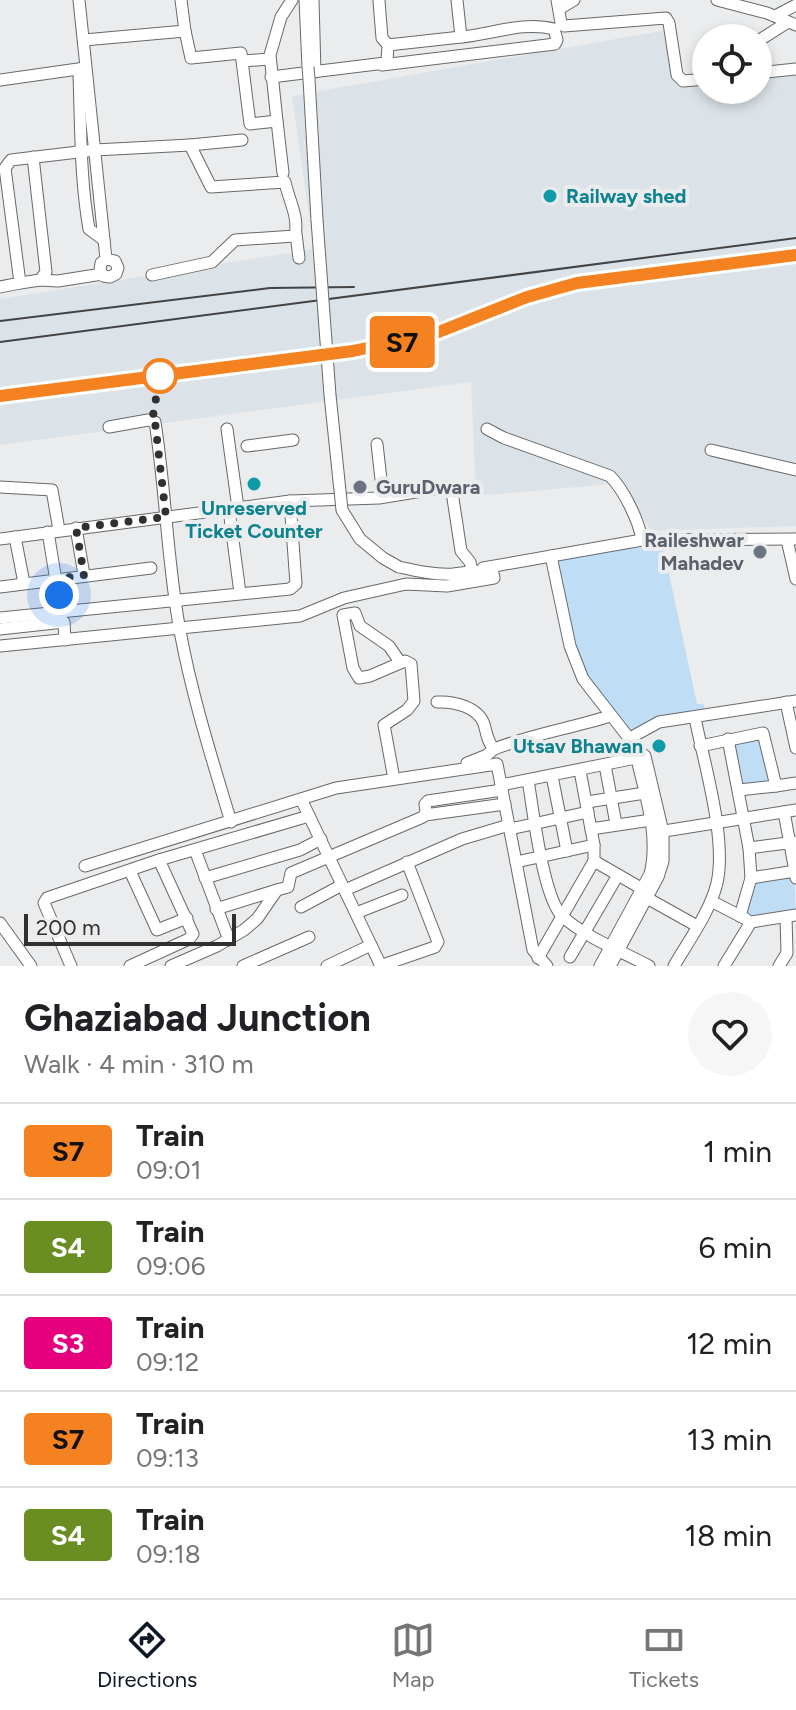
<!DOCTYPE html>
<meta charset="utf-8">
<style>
body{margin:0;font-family:Figtree,sans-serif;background:#f6f6f6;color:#202124;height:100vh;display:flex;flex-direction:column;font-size:30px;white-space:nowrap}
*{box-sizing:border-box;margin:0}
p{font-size:26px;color:#757577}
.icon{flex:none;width:44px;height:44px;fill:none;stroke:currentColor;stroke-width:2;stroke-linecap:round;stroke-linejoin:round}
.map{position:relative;height:966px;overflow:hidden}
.details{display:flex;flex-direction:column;background:#fff;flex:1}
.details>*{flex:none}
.badge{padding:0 16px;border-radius:6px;font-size:28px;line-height:52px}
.fabs{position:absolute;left:692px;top:24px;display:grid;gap:16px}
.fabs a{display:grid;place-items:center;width:80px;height:80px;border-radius:50%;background:#fff;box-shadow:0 4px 12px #0003;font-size:40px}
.scale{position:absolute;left:24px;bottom:20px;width:212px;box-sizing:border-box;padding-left:8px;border:4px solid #303031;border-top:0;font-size:22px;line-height:28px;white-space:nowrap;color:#303031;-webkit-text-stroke:6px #ebeced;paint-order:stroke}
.you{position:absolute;width:40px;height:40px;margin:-20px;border:6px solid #fff;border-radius:50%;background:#1a73e8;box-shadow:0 0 0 12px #1a73e833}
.map>.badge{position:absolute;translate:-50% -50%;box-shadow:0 0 0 4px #fff}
.round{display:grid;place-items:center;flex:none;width:84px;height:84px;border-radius:42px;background:#f6f6f6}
.head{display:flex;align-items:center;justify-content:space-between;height:136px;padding:0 24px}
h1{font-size:38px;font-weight:700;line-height:60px}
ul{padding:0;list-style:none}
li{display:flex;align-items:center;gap:24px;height:96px;padding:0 24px;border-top:2px solid #e0e0e0}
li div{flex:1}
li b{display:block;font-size:30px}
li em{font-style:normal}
li .badge{min-width:88px;font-weight:700;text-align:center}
.tabs{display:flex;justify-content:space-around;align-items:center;height:112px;border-top:2px solid #e0e0e0;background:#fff;font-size:22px;color:#757577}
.tabs a{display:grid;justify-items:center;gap:4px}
.tabs .active{color:#111827}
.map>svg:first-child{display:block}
</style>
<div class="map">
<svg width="796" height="966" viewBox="0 0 796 966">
<rect width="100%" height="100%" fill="#ebeced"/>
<path fill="#dbe3e9" d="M672,29L684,87L706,84V90H758V78L796,73V526L651,531L623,483L476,496L471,382L0,445V299L314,249L292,96Z"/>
<g fill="#c0ddf6">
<path d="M663,546L697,704H704V715L673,719L630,736L594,692L573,639L557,559L618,549Z"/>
<path d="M763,735L773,784L740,787L731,742Z"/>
<path d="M794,874L796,913L751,920L744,916L752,880Z"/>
</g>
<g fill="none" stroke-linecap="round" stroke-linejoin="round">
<g stroke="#676869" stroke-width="13">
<g id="minor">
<path d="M79,0L106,259L101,263L100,270L103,276L110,277L116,274L118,268L115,261L106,259"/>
<path d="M305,0L308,67"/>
<path d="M313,0L315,72"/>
<path d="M557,0L561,23L564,26L666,18L669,23L677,75L683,81L706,79"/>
<path d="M717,0L767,13L796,25"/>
<path d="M559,9L574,0"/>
<path d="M775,16L796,5"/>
<path d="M185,31L191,58L241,53L250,124L277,121L270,55L281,17L292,0"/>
<path d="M84,40L185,31L181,0"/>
<path d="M758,41L788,22"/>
<path d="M388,45L461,37L457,0"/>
<path d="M243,61L269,59"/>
<path d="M382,65L555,44L557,40L554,29C524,21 492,34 461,37"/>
<path d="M758,73L796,69"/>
<path d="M79,76C81,128 80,178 89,229L104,240"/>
<path d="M271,77L385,63L387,61L388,45L382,38L379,1"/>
<path d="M309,79L317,220"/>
<path d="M0,80L85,68"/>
<path d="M277,121L283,173"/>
<path d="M190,145L242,140"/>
<path d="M296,234L299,258"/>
<path d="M40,280L58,281L102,274"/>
<path d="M20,283L40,280L46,272L33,157"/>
<path d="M0,287L20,283L5,168L11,160L95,150L190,145L211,187L285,182C289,201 299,216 295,236L235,240L212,262L152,275"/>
<path d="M109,427L148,420L155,422C166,492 167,562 180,631C192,696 212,759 231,822"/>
<path d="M227,429L238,508"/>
<path d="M487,429L504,438L610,476C624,490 639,521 642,540"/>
<path d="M377,444L383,497"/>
<path d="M247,446L293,440"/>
<path d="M711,450L796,470"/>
<path d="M0,487L52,490L59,530"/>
<path d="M229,510L240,593"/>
<path d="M76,528L84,575"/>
<path d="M48,532L61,611"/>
<path d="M15,537L24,583"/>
<path d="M0,539L290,501L379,498L446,487L452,492L461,551L470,562L472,570"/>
<path d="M787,540L796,579"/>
<path d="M551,556L570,646L583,679L639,751"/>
<path d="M483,568L642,540L796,539"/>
<path d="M0,587L151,568"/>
<path d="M0,618L290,589L296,584L290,501"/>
<path d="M0,629L64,622L65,640"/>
<path d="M0,646L300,616L344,598L406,584L447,586L494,578L493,573C474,570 471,572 453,574C435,575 417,571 399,567"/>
<path d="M437,702C454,701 478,707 484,724C487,734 487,741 494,749C533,734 572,728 610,716"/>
<path d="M786,702L796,748"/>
<path d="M630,738L659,722L796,701"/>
<path d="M728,739L749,848L751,878L740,916"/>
<path d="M700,746L763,733L776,786L739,790"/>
<path d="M467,763L487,755L494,749"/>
<path d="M605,765L616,824"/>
<path d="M580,771L594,845V861L646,891"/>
<path d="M552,776L567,851"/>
<path d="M394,779L384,725L407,710L414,701L411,664L405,661L370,676L359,678L353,668L343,615L355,613L360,626L389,646L400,662"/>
<path d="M528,780C533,809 543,899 563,917C587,938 621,951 649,966"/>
<path d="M501,785L641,757"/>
<path d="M776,786L796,783"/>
<path d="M301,799L381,966"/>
<path d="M587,802L645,793"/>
<path d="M784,812L795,871"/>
<path d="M425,815L505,804"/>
<path d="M510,829L588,812"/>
<path d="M591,829L651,820"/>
<path d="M658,832L796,810"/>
<path d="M749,848L795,842"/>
<path d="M195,850L229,940"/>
<path d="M516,862L594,845"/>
<path d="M85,866L336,788L497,764L533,950L547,966"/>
<path d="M130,871L157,930L187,918"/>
<path d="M205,878L300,850L321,839"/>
<path d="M751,878L795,871L796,878"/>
<path d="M345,890L462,839L509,825"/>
<path d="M647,898L697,926"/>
<path d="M711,901L746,919"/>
<path d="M301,907L342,885"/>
<path d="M216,909L277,890"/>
<path d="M356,913L402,895"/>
<path d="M0,923L31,966"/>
<path d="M570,957L618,875"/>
<path d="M538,958L594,861"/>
<path d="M71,966L44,903L47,898L159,860L309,816"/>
<path d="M130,966L189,939L193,934L159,860"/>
<path d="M171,966L217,946L244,930L257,919L277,890L288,887L291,873L423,817L426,812L425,804L428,801L502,790"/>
<path d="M243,966L309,937"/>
<path d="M327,966L371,945"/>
<path d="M380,966L435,947L438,942L407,862"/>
<path d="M600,966L650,874C660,834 644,793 636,754L639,751"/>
<path d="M610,966L658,877L663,861V832L645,756L639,751"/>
<path d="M674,966C689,940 710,912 717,883C727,839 704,763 695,718"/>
<path d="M724,966L751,922L796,915"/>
<path d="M779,966L787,953L786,917"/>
</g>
</g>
<use href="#minor" stroke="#fff" stroke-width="11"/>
<g stroke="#434344" stroke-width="2">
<path d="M0,321L270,288L354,287"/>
<path d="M0,342L796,238"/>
<path d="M0,396L353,351L436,333L527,297L577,283L796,255"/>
</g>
<g stroke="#676869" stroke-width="13" stroke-linecap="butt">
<g id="minor-bridge">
<path d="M308,67L309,79"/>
<path d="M317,220L330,395L342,510L360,539L383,558L399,567"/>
</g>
</g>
<use href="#minor-bridge" stroke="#fff" stroke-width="11"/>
</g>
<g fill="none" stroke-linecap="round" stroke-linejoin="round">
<g stroke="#fff" stroke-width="18">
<path id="line" d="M0,396L353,351L436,333L527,297L577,283L796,255"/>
</g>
<use href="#line" stroke="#f58220" stroke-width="12"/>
<path stroke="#303031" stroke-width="8" stroke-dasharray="0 14.4" d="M59,595L57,579L84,575L76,528L166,517L155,422L152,421L160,376"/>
</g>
<g fill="#0f9aa8" stroke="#ebeced" stroke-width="3">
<circle cx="550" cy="196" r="8"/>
<circle cx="254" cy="484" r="8"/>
<circle cx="659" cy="746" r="8"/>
</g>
<circle fill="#fff" stroke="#f58220" stroke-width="4" cx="160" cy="376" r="16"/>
<g fill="#6b7280" stroke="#ebeced" stroke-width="3">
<circle cx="360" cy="487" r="8"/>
<circle cx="760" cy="552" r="8"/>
</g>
<g text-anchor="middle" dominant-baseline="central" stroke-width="8" stroke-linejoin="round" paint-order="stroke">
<g font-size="20" font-weight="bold" fill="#0d838f" stroke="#ebeced" text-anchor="start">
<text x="566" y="196">Railway shed</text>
<text x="254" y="508" text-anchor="middle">Unreserved<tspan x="254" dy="23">Ticket Counter</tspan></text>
<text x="643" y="746" text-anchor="end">Utsav Bhawan</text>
</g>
<g font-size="20" font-weight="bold" fill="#5b616d" stroke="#ebeced" text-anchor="start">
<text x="376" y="487">GuruDwara</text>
<text x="744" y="540" text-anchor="end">Raileshwar<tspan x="744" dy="23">Mahadev</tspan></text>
</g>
</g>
</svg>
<div class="fabs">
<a><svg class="icon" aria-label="locate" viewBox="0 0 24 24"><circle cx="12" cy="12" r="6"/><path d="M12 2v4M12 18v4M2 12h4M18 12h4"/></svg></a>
</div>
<div class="scale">200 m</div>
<div class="you" style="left:59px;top:595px"></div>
<b class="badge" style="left:402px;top:342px;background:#f58220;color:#111">S7</b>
</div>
<section class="details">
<div class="head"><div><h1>Ghaziabad Junction</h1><p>Walk · 4 min · 310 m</p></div><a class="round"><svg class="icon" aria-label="heart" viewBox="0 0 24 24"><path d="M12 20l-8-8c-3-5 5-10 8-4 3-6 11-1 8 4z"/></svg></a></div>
<ul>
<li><span class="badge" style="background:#f58220;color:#111">S7</span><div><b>Train</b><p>09:01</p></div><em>1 min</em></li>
<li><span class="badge" style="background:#6b8e23;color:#fff">S4</span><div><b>Train</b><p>09:06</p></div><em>6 min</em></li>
<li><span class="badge" style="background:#e6007e;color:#fff">S3</span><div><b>Train</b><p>09:12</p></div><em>12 min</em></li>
<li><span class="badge" style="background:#f58220;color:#111">S7</span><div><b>Train</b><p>09:13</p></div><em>13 min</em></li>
<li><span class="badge" style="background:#6b8e23;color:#fff">S4</span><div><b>Train</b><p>09:18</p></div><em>18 min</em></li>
</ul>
</section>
<nav class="tabs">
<a class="active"><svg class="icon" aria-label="directions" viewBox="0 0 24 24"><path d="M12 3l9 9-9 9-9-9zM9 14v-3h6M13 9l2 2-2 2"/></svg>Directions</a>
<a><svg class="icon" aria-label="map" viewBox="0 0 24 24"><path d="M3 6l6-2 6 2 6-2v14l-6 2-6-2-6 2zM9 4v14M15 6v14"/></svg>Map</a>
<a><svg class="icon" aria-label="tickets" viewBox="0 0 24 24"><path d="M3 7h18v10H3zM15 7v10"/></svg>Tickets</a>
</nav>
